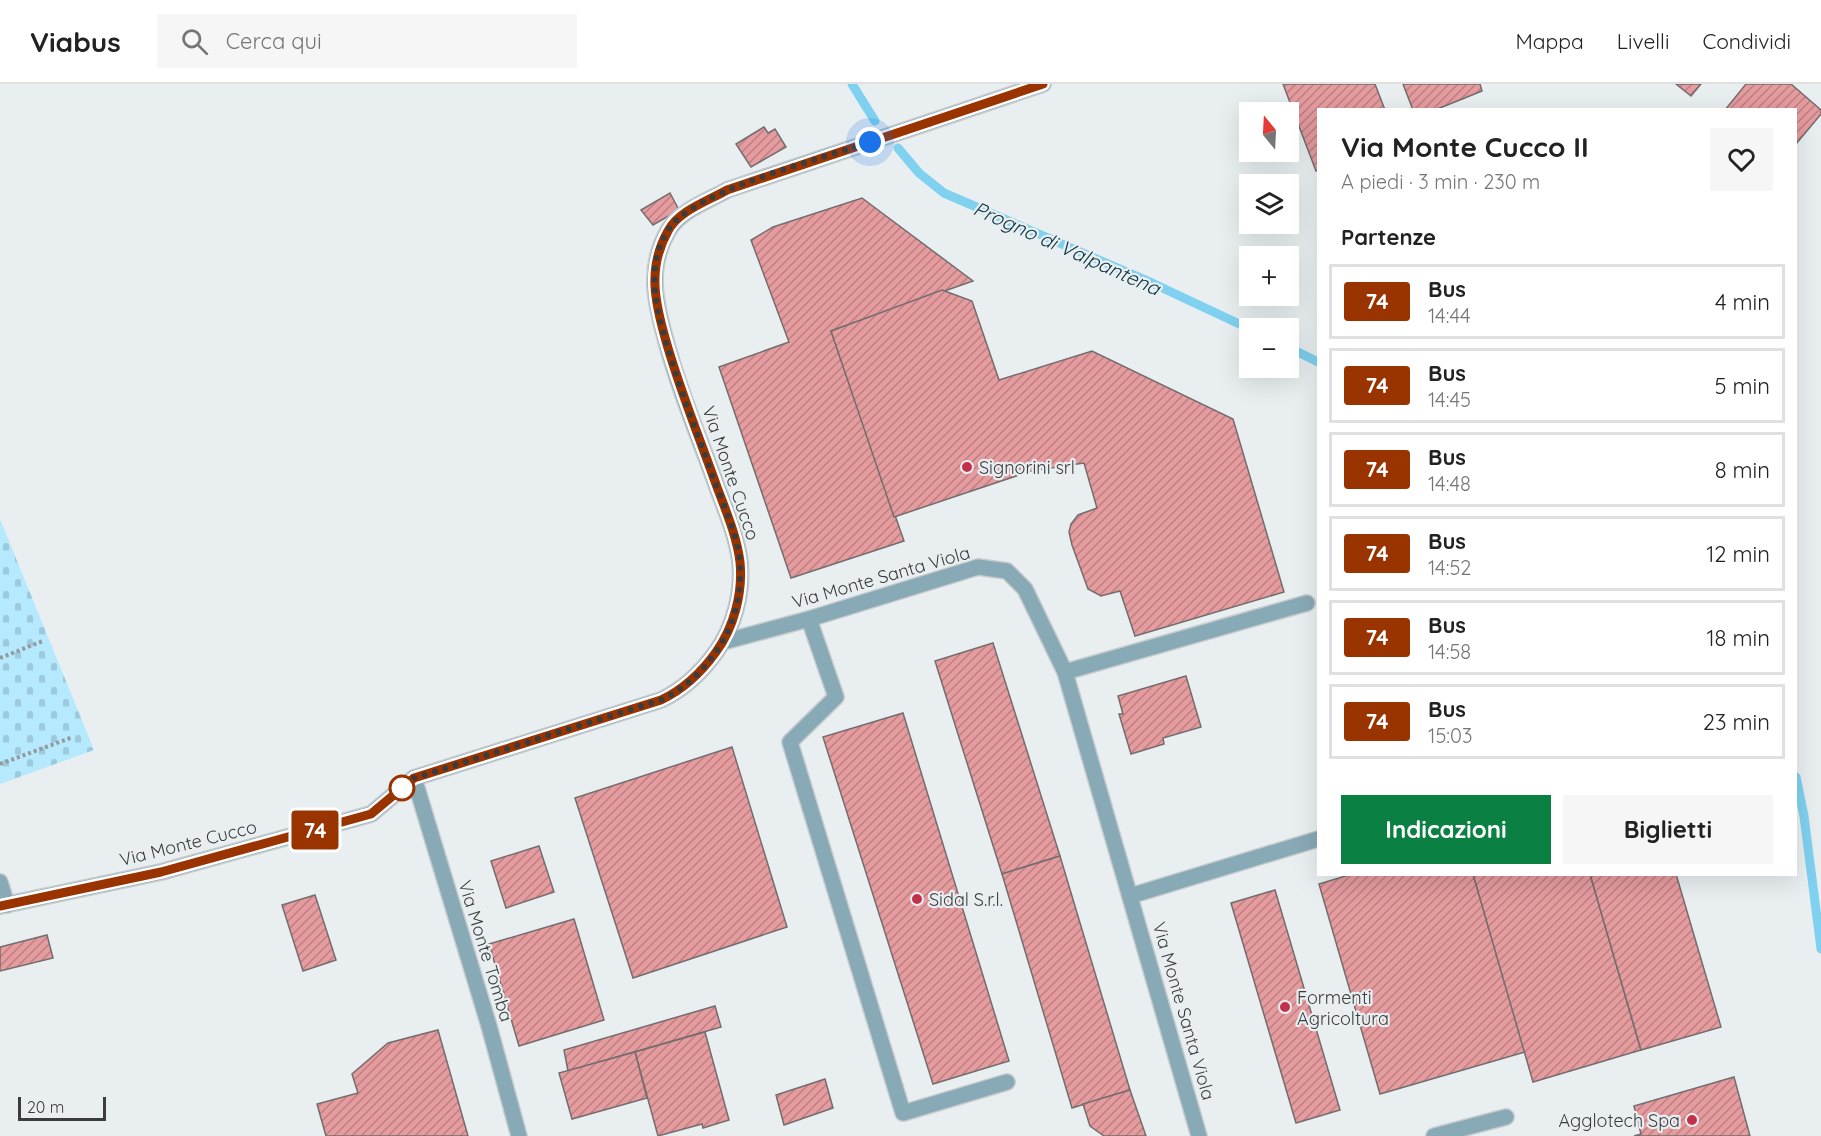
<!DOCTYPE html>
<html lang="it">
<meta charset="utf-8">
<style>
body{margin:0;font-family:Quicksand,sans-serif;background:#f6f6f6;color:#222;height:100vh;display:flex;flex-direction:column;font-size:22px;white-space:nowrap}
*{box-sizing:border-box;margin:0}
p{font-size:20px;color:#767676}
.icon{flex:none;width:33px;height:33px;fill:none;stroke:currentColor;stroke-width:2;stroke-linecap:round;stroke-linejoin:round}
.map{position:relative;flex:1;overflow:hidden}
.sheet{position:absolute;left:1317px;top:24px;width:480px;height:768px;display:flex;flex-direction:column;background:#fff;border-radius:0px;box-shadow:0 6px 24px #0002}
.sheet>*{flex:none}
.badge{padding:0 12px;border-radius:4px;font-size:21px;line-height:39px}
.needle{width:39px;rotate:342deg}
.fabs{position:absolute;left:1239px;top:18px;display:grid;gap:12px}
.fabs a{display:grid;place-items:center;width:60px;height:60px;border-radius:0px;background:#fff;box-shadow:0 6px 24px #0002;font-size:30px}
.scale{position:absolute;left:18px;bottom:15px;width:88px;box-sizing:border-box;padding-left:6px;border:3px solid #3a3c3d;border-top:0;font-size:16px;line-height:21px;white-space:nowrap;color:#3a3c3d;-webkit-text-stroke:4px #e9eff1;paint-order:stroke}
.you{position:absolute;width:30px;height:30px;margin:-15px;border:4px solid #fff;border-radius:50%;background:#1a73e8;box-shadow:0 0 0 9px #1a73e833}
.map>.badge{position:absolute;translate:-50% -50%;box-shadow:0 0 0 3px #fff}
h2{padding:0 24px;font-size:22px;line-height:54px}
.round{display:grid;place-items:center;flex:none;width:63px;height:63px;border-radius:0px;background:#f6f6f6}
.summary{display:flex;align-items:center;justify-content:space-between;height:102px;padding:0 24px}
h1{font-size:28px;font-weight:800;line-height:45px}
.action{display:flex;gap:12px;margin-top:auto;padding:12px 24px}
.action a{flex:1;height:69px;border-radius:0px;background:#0b8043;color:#fff;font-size:24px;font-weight:800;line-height:69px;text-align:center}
.action a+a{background:#f6f6f6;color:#222}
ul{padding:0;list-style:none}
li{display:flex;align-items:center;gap:18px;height:75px;margin:0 12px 9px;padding:0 12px;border:3px solid #e0e0e0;border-radius:0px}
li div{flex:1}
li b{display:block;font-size:22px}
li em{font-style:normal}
li .badge{min-width:66px;font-weight:700;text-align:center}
header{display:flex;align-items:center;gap:36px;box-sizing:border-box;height:84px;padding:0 30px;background:#fff;border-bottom:2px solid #e0e0e0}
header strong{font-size:28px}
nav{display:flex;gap:33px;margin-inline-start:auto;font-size:21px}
.search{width:420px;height:54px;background:#f6f6f6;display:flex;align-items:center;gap:15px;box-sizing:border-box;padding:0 21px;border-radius:0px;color:#767676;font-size:22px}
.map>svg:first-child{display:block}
</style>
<header>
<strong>Viabus</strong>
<div class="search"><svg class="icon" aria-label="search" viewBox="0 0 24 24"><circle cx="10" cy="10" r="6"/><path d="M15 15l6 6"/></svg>Cerca qui</div>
<nav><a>Mappa</a><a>Livelli</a><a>Condividi</a></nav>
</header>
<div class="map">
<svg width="1821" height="1052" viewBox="0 0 1821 1052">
<defs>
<pattern id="cemetery-stones" width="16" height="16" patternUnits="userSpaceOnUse" patternTransform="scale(1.5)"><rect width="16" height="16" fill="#b4e9fe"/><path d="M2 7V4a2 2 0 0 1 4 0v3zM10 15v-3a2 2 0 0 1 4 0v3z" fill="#9cc9db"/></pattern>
<pattern id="building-hatch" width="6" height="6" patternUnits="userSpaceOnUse" patternTransform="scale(1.5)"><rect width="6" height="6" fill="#e69b9f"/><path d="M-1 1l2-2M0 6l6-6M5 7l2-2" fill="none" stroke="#bb8083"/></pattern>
</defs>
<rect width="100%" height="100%" fill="#e9eff1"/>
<path fill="url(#cemetery-stones)" d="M0,435L94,666L0,700Z"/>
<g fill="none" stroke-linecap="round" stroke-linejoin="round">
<g stroke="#7fd1ef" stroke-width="9">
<path d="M852,0L875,37"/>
<path d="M898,64L919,89L944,109L1152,199L1250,245"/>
<path d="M1288,263L1318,278"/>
<path d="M1796,693L1804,732L1821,865"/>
</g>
</g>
<g fill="url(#building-hatch)" stroke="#736d6e" stroke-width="1.5">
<path d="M1283,0H1375L1385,26H1318V86L1316,87Z"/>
<path d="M1403,0H1480L1482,7L1435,26H1413Z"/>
<path d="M1676,0H1701L1691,12Z"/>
<path d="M1746,0H1791L1821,26V30L1796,60V26H1725Z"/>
<path d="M764,43L768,49L775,45L786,63L751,83L736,60Z"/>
<path d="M670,109L679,126L653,141L641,126Z"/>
<path d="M862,114L973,197L831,247L904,457L791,494L719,283L789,258L751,156L773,143Z"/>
<path d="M942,206L972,217L999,296L1092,267L1233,335L1284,508L1135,552L1120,507L1101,512L1088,505L1072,461L1069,448L1071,440L1078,431L1097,424L1084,379L1031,387L894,433L831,247Z"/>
<path d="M993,559L1060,772L1002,790L935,577Z"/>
<path d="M1186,592L1201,643L1163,654L1164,660L1131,670L1119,630H1123L1118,612Z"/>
<path d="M903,629L1009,977L933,1000L823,653Z"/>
<path d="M732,663L787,843L633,894L575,714Z"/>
<path d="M539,762L554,808L506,824L491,777Z"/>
<path d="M1060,772L1130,1006L1072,1024L1002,790Z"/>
<path d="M1352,790H1473L1525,968L1380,1010L1319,800Z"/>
<path d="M1473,790H1590L1641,966L1533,998Z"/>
<path d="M1590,790H1676L1721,943L1641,966Z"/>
<path d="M1275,806L1340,1026L1296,1039L1231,819Z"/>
<path d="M315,811L336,876L303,887L282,821Z"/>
<path d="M574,835L604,936L519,962L489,860Z"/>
<path d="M47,851L53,874L0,887V863Z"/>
<path d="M715,922L721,943L568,987L564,966Z"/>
<path d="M438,946L468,1052H326L317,1020L358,1009L352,990L388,959Z"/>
<path d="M705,948L729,1036L703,1044L702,1040L658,1052L635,968Z"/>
<path d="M635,968L647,1014L572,1035L559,989Z"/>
<path d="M1734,993L1750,1052H1634L1641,1050L1634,1022Z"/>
<path d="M825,995L833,1024L784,1041L776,1011Z"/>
<path d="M1130,1006L1146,1052H1104L1090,1042L1083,1020Z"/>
</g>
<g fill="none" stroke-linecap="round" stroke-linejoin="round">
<g stroke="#c6cbcd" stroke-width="18">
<g id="minor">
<path d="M809,535L836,613L790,658L903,1029L1007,998"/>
<path d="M723,558L809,535L978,483L1007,487L1025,505L1065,588L1199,1052"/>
<path d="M1065,588L1307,519"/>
<path d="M414,694L489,942L519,1052"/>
<path d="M0,798L7,821"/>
<path d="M1130,812L1318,755"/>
<path d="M0,822L161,788L371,730L414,694L661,616C684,605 701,589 716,568C734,543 743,509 740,478C737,453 726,427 717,403C700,355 679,307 666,257C655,218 647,184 668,147C679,127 708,117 727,106L1043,0"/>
<path d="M1434,1052L1506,1033"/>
</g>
</g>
<g stroke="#95999b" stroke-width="4" stroke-dasharray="3 3" stroke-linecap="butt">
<path d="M0,574L43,557"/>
<path d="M0,680L73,653"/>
</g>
<use href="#minor" stroke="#88a9b6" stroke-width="15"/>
</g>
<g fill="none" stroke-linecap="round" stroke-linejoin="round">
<g stroke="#fff" stroke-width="14">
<path id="line" d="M0,822L161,788L371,730L414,694L661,616C684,605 701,589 716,568C734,543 743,509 740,478C737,453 726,427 717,403C700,355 680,307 666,257C655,219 647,184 668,147C678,127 708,117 727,106L1043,0"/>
</g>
<use href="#line" stroke="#930" stroke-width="9"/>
<path stroke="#3a3c3d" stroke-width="6" stroke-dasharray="0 10.8" d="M402,704L400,706L414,694L661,616C684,605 701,589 715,569C734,543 742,510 740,479C738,453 725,425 716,401C698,351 678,302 664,251C654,215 647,179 668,146C691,107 825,74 870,58"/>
</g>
<g fill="#c2314b" stroke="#e9eff1" stroke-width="2">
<circle cx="967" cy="383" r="6"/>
<circle cx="917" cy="815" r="6"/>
<circle cx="1285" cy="923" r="6"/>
<circle cx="1692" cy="1036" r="6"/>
</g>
<circle fill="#fff" stroke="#930" stroke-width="3" cx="402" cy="704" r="12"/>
<g text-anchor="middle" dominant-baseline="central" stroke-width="4.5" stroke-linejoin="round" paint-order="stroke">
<g font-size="18" fill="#3a3c3d" stroke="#e9eff1" text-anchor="start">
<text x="979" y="383">Signorini srl</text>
<text x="929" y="815">Sidal S.r.l.</text>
<text x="1297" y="913">Formenti<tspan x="1297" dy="21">Agricoltura</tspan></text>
<text x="1680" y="1036" text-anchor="end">Agglotech Spa</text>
</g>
<g font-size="18" fill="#3a3c3d" stroke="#e9eff1">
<text transform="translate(731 389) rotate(71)">Via Monte Cucco</text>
<text transform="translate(881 493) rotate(-16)">Via Monte Santa Viola</text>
<text transform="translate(188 759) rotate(-14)">Via Monte Cucco</text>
<text transform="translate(486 867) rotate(73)">Via Monte Tomba</text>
<text transform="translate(1184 927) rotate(74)">Via Monte Santa Viola</text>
</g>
<g font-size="20" font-style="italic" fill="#0b323f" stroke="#e9eff1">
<text transform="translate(1067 164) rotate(24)">Progno di Valpantena</text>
</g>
</g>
</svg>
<div class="fabs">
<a><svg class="needle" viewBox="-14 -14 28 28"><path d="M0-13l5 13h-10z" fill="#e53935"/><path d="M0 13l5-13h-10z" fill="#767676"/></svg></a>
<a><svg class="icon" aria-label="layers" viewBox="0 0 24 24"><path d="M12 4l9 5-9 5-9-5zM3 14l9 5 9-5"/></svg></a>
<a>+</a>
<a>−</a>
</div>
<div class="scale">20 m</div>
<div class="you" style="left:870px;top:58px"></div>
<b class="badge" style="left:315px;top:746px;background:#930;color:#fff">74</b>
<section class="sheet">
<div class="summary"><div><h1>Via Monte Cucco II</h1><p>A piedi · 3 min · 230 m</p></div><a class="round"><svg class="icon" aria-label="heart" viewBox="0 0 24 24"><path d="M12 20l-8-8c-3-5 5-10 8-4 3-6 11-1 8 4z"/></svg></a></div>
<h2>Partenze</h2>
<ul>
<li><span class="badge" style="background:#930;color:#fff">74</span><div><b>Bus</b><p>14:44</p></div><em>4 min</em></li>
<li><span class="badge" style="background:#930;color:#fff">74</span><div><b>Bus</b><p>14:45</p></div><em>5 min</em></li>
<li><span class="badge" style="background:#930;color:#fff">74</span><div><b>Bus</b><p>14:48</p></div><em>8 min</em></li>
<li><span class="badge" style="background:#930;color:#fff">74</span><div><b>Bus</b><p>14:52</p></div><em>12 min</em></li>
<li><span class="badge" style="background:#930;color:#fff">74</span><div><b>Bus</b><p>14:58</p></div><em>18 min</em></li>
<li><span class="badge" style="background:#930;color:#fff">74</span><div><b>Bus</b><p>15:03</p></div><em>23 min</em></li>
</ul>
<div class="action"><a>Indicazioni</a><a>Biglietti</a></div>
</section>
</div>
